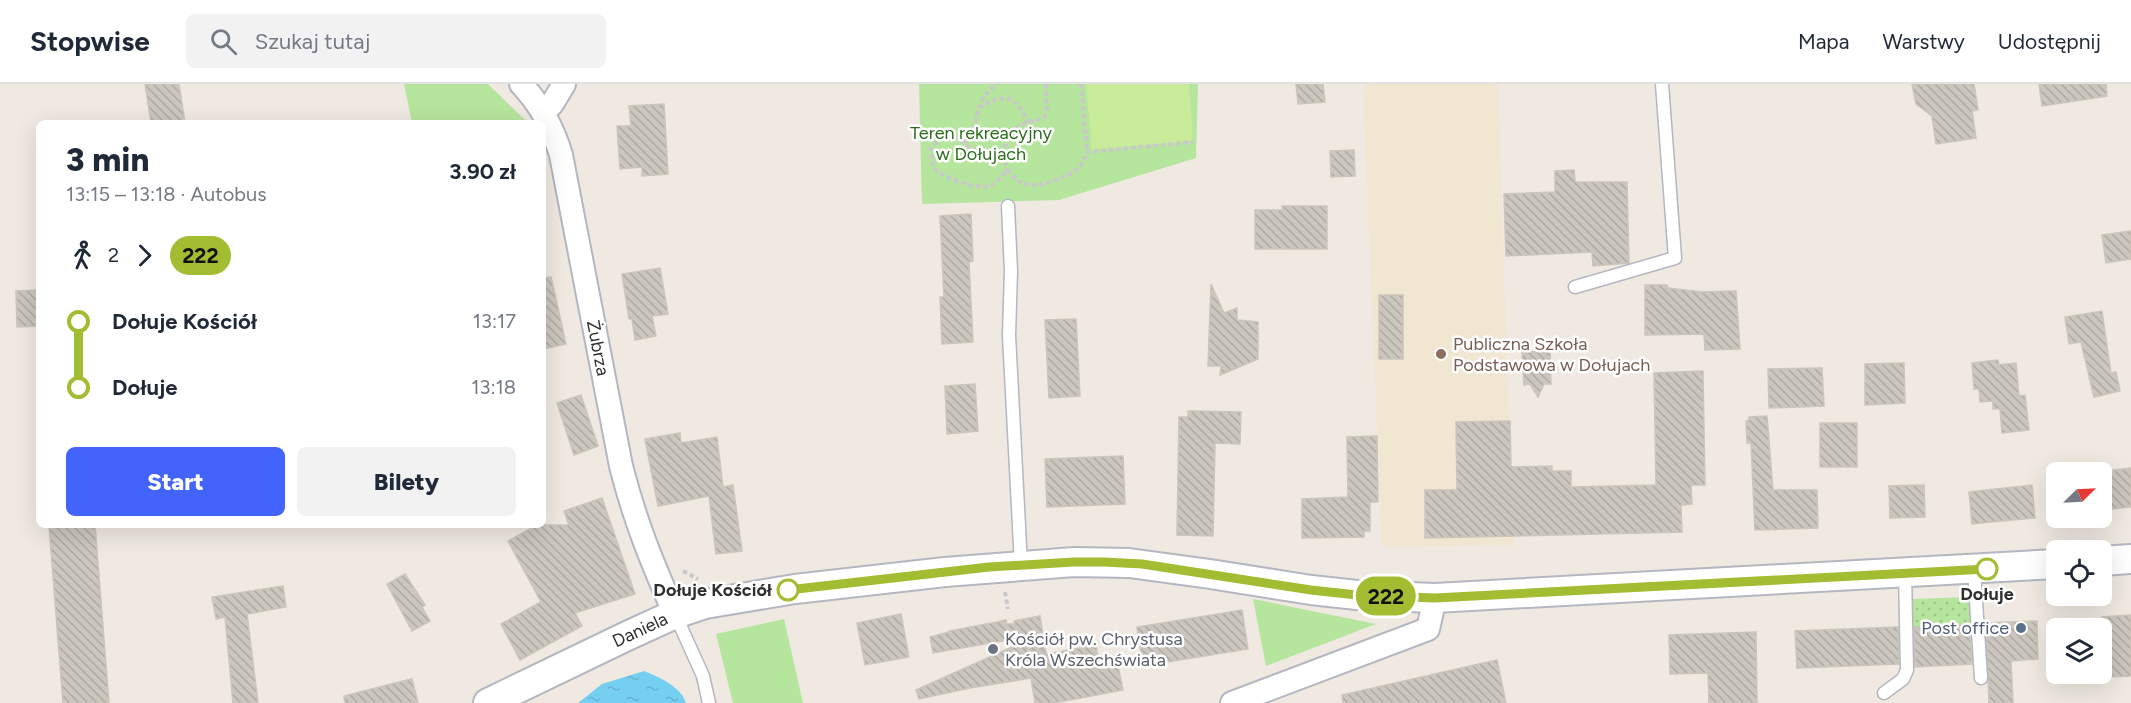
<!DOCTYPE html>
<html lang="pl">
<meta charset="utf-8">
<style>
body{margin:0;font-family:Figtree,sans-serif;background:#f2f2f3;color:#1f2937;height:100vh;display:flex;flex-direction:column;font-size:22px;white-space:nowrap}
*{box-sizing:border-box;margin:0}
p{font-size:20px;color:#747a83}
.icon{flex:none;width:33px;height:33px;fill:none;stroke:currentColor;stroke-width:2;stroke-linecap:round;stroke-linejoin:round}
.map{position:relative;flex:1;overflow:hidden}
.sheet{position:absolute;left:36px;top:36px;width:510px;height:408px;display:flex;flex-direction:column;background:#fff;border-radius:9px;box-shadow:0 6px 24px #0002}
.sheet>*{flex:none}
.badge{padding:0 12px;border-radius:20px;font-size:21px;line-height:39px}
.needle{width:39px;rotate:66deg}
.tools{position:absolute;left:2046px;top:378px;display:grid;gap:12px}
.tools a{display:grid;place-items:center;width:66px;height:66px;border-radius:9px;background:#fff;box-shadow:0 6px 24px #0002;font-size:30px}
.map>.badge{position:absolute;translate:-50% -50%;box-shadow:0 0 0 3px #fff}
.legs{display:flex;align-items:center;gap:9px;height:66px;padding:0 30px;font-size:20px}
.legs p{margin-inline-start:auto}
.overview{display:flex;align-items:center;justify-content:space-between;height:102px;padding:0 30px}
h1{font-size:33px;font-weight:800;line-height:45px}
.button{display:flex;gap:12px;margin-top:auto;padding:12px 30px}
.button a{flex:1;height:69px;border-radius:9px;background:#4264fb;color:#fff;font-size:24px;font-weight:800;line-height:69px;text-align:center}
.button a+a{background:#f2f2f3;color:#1f2937}
ul{padding:0 30px;list-style:none}
li{display:flex;align-items:center;gap:21px;height:66px;font-size:22px}
li i{display:grid;place-items:center;width:9px;height:100%;margin:0 8px;background:currentColor}
li i::after{content:'';width:15px;height:15px;margin:-8px;border:4px solid;border-radius:50%;background:#fff}
li p{margin-inline-start:auto}
li:first-child i{background:linear-gradient(#0000 50%,currentColor 0)}
li:last-child i{background:linear-gradient(currentColor 50%,#0000 0)}
header{display:flex;align-items:center;gap:36px;box-sizing:border-box;height:84px;padding:0 30px;background:#fff;border-bottom:2px solid #e0e1e3}
header strong{font-size:28px}
nav{display:flex;gap:33px;margin-inline-start:auto;font-size:21px}
.search{width:420px;height:54px;background:#f2f2f3;display:flex;align-items:center;gap:15px;box-sizing:border-box;padding:0 21px;border-radius:9px;color:#747a83;font-size:22px}
.map>svg:first-child{display:block}
</style>
<header>
<strong>Stopwise</strong>
<div class="search"><svg class="icon" aria-label="search" viewBox="0 0 24 24"><circle cx="10" cy="10" r="6"/><path d="M15 15l6 6"/></svg>Szukaj tutaj</div>
<nav><a>Mapa</a><a>Warstwy</a><a>Udostępnij</a></nav>
</header>
<div class="map">
<svg width="2131" height="619" viewBox="0 0 2131 619">
<defs>
<pattern id="grass-dots" width="8" height="8" patternUnits="userSpaceOnUse" patternTransform="scale(1.5)"><rect width="8" height="8" fill="#b6e59e"/><path d="M2 2h.1M6 6h.1" fill="none" stroke="#9dc588" stroke-width="1.8" stroke-linecap="round"/></pattern>
<pattern id="water-ripples" width="26" height="14" patternUnits="userSpaceOnUse" patternTransform="scale(1.5)"><rect width="26" height="14" fill="#75cff0"/><path d="M2 4q2-2 4 0t4 0M15 11q2-2 4 0t4 0" fill="none" stroke="#66b2ce"/></pattern>
<pattern id="building-back-hatch" width="6" height="6" patternUnits="userSpaceOnUse" patternTransform="scale(1.5)"><rect width="6" height="6" fill="#cbc7bf"/><path d="M-1 5l2 2M0 0l6 6M5-1l2 2" fill="none" stroke="#afaba4"/></pattern>
</defs>
<rect width="100%" height="100%" fill="#efe9e1"/>
<path fill="#f0e6d1" d="M1363,0H1498L1511,405H1513L1514,461L1382,463Z"/>
<path fill="url(#grass-dots)" d="M1970,513L1972,540L1912,543V515Z"/>
<g fill="#b6e59e">
<path d="M404,0H488L528,39H412Z"/>
<path d="M919,0H1198L1196,74L1059,116L922,120Z"/>
<path d="M1253,515L1376,540L1266,582Z"/>
<path d="M784,535L803,619H733L716,550Z"/>
</g>
<path fill="#c9ec9a" d="M1086,0H1189L1193,57L1092,66Z"/>
<path fill="url(#water-ripples)" d="M644,587C659,593 681,603 686,619H578L602,600Z"/>
<g fill="url(#building-back-hatch)" stroke="#cbc5ba" stroke-width="1.5">
<path d="M145,0H179L185,39H151Z"/>
<path d="M1296,0H1323L1325,18L1298,20Z"/>
<path d="M1912,0H1974L1978,26L1972,27L1976,54L1936,60L1932,32L1916,20Z"/>
<path d="M2039,0H2106L2107,12L2042,22Z"/>
<path d="M664,20L668,90L642,92V83L620,85L617,42H631L629,22Z"/>
<path d="M1354,66L1355,92L1331,93L1330,67Z"/>
<path d="M1574,86L1575,98H1627L1629,179L1593,182L1592,168L1506,172L1504,110L1555,108V87Z"/>
<path d="M1282,122H1327V165H1255V126H1283Z"/>
<path d="M971,130L973,177L969,178L973,258L942,260L940,213H944L940,132Z"/>
<path d="M2131,147V175L2106,179L2102,151Z"/>
<path d="M660,184L668,230L652,232L656,252L635,256L632,235H629L622,190Z"/>
<path d="M551,193L566,260L543,265V194Z"/>
<path d="M1211,200L1224,229L1237,224V236L1258,238V275L1220,291L1221,282H1208Z"/>
<path d="M1645,201H1667L1668,204L1702,208L1736,207L1740,265L1705,266L1704,250L1645,251Z"/>
<path d="M39,206V242L17,243L16,207Z"/>
<rect x="1379" y="211" width="24" height="64"/>
<path d="M2102,227L2111,289L2116,288L2120,307L2094,313L2081,258L2069,260L2065,233Z"/>
<path d="M1076,235L1080,312L1049,314L1045,236Z"/>
<path d="M1550,267L1551,300H1544L1538,313L1530,300L1524,301L1522,268Z"/>
<path d="M1998,276L1999,281L2016,279L2019,312L2025,311L2029,346L2002,349L2000,325H1993V317L1980,318L1979,305H1974L1972,279Z"/>
<path d="M1904,279L1905,319L1865,321V280Z"/>
<path d="M1822,284L1824,322L1769,324L1768,285Z"/>
<path d="M1703,287L1705,401H1691L1692,420L1681,421L1682,448L1425,454V406H1457L1456,338L1510,337L1511,383L1552,382V387H1571V403L1656,401L1654,289Z"/>
<path d="M975,300L978,347L947,350L945,302Z"/>
<path d="M581,311L598,362L574,371L557,319Z"/>
<path d="M1188,327L1241,328L1240,360L1215,359L1213,452L1177,451L1179,333H1188Z"/>
<path d="M1767,332L1773,406H1817L1818,444L1755,446L1751,359H1747L1746,337L1749,336V333Z"/>
<rect x="1820" y="339" width="37" height="44"/>
<path d="M680,349L681,359L717,353L723,403L733,401L742,467L716,470L709,412L658,422L645,355Z"/>
<path d="M1377,352L1378,418H1370V447H1364V453L1302,454V415L1348,413L1347,353Z"/>
<path d="M1123,372L1125,420L1047,423L1045,375Z"/>
<path d="M2131,384V423L2102,426V390L2107,389V387Z"/>
<path d="M1924,401L1925,433L1890,434L1889,402Z"/>
<path d="M2032,401L2035,434L1972,440L1969,408Z"/>
<path d="M602,414L635,510L575,529L582,542L520,576L501,540L541,518L508,457L537,441H569L564,427Z"/>
<path d="M63,441H95L109,619H63L49,442Z"/>
<path d="M405,490L425,521L422,523L430,537L412,547L387,500Z"/>
<path d="M283,502L286,523L247,530L258,619H233L225,533L216,535L212,513Z"/>
<path d="M1242,526L1248,565L1143,582L1137,543Z"/>
<path d="M901,530L909,573L865,581L857,539Z"/>
<path d="M2131,531V592L2102,593V533Z"/>
<path d="M1040,532L1046,570L1096,561L1100,586L1118,582L1123,606L1054,619H1035L1031,594L970,604L919,615L916,606L1021,559L1019,554L933,569L930,553L949,548V547L997,538L1006,536V540H1015L1014,537Z"/>
<path d="M2037,537L2038,575L2011,577L2013,619H1989L1986,539Z"/>
<path d="M1969,540L1972,580L1915,583L1914,543Z"/>
<path d="M1898,543L1899,580L1797,584L1795,547Z"/>
<path d="M1756,548L1757,619H1709L1708,589L1670,590L1669,551Z"/>
<path d="M1497,576L1506,619H1343L1342,611Z"/>
<path d="M411,595H412L418,619H345L344,612Z"/>
</g>
<g fill="none" stroke-linecap="round" stroke-linejoin="round">
<g stroke="#b4b7c1" stroke-width="15">
<g id="service">
<path d="M1008,122L1011,187L1009,251L1021,481"/>
<path d="M1575,203L1675,174L1662,0"/>
<path d="M1974,486L1981,594"/>
<path d="M675,530L703,592L709,619"/>
<path d="M1884,609L1903,595L1907,586L1905,489"/>
</g>
</g>
<g stroke="#b4b7c1" stroke-width="26">
<g id="minor">
<path d="M521,0C540,20 553,44 561,71L621,382C635,437 652,479 675,530"/>
<path d="M543,28L552,20L564,0"/>
<path d="M1232,619L1428,545L1435,514"/>
</g>
</g>
<g stroke="#b4b7c1" stroke-width="32">
<g id="tertiary">
<path d="M2102,477L2131,475"/>
<path d="M488,619L627,552L675,530L705,520L795,505L945,488L1074,478L1129,479L1210,490L1311,506L1357,511L1435,514L2056,480"/>
</g>
</g>
<g stroke="#c9c9c9" stroke-width="4" stroke-dasharray="4.5 3" stroke-linecap="butt">
<path d="M1046,0L1047,29C1041,36 1038,36 1030,38C1012,42 1007,55 1002,70L971,65L953,52L939,55L931,64C931,71 931,80 936,86C943,94 979,106 989,102C996,100 1002,91 1007,86C1023,106 1037,103 1058,95C1072,89 1079,87 1086,72"/>
<path d="M1081,0L1087,68L1194,58"/>
<path d="M979,24C1005,8 1015,11 1028,38"/>
<path d="M964,58C983,39 972,14 998,0"/>
<path d="M1002,70L1007,86"/>
<path d="M683,487L698,495"/>
<path d="M1005,508L1008,525"/>
</g>
<use href="#service" stroke="#fff" stroke-width="12"/>
<use href="#minor" stroke="#fff" stroke-width="22"/>
<use href="#tertiary" stroke="#fff" stroke-width="28"/>
</g>
<g fill="none" stroke-linecap="round" stroke-linejoin="round">
<g stroke="#fff" stroke-width="14">
<path id="line-1" d="M788,506L989,483L1074,478H1104L1142,480L1311,506L1357,511L1435,514L1987,485"/>
</g>
<use href="#line-1" stroke="#a2bd31" stroke-width="9"/>
</g>
<circle fill="#8d6e63" stroke="#fff" stroke-width="2" cx="1441" cy="270" r="6"/>
<g fill="#fff" stroke="#a2bd31" stroke-width="3">
<circle cx="1987" cy="485" r="10"/>
<circle cx="788" cy="506" r="10"/>
</g>
<circle fill="#5c6f8a" stroke="#fff" stroke-width="2" cx="2021" cy="544" r="6"/>
<circle fill="#6b7280" stroke="#fff" stroke-width="2" cx="993" cy="565" r="6"/>
<g text-anchor="middle" dominant-baseline="central" stroke-width="5" stroke-linejoin="round" paint-order="stroke">
<g font-size="18" fill="#2c6e1b" stroke="#fff">
<text x="981" y="49">Teren rekreacyjny<tspan x="981" dy="21">w Dołujach</tspan></text>
</g>
<g font-size="18" fill="#785e54" stroke="#fff" text-anchor="start">
<text x="1453" y="260">Publiczna Szkoła<tspan x="1453" dy="21">Podstawowa w Dołujach</tspan></text>
</g>
<g font-size="18" fill="#2e2e2e" stroke="#fff">
<text transform="translate(598 264) rotate(79)">Żubrza</text>
<text transform="translate(640 546) rotate(-25)">Daniela</text>
</g>
<g font-size="18" font-weight="bold" fill="#2e2e2e" stroke="#fff" text-anchor="end">
<text x="772" y="506">Dołuje Kościół</text>
<text x="1987" y="510" text-anchor="middle">Dołuje</text>
</g>
<g font-size="18" fill="#4e5e75" stroke="#fff" text-anchor="end">
<text x="2009" y="544">Post office</text>
</g>
<g font-size="18" fill="#5b616d" stroke="#fff" text-anchor="start">
<text x="1005" y="555">Kościół pw. Chrystusa<tspan x="1005" dy="21">Króla Wszechświata</tspan></text>
</g>
</g>
</svg>
<div class="tools">
<a><svg class="needle" viewBox="-14 -14 28 28"><path d="M0-13l5 13h-10z" fill="#e53935"/><path d="M0 13l5-13h-10z" fill="#747a83"/></svg></a>
<a><svg class="icon" aria-label="locate" viewBox="0 0 24 24"><circle cx="12" cy="12" r="6"/><path d="M12 2v4M12 18v4M2 12h4M18 12h4"/></svg></a>
<a><svg class="icon" aria-label="layers" viewBox="0 0 24 24"><path d="M12 4l9 5-9 5-9-5zM3 14l9 5 9-5"/></svg></a>
</div>
<b class="badge" style="left:1386px;top:512px;background:#a2bd31;color:#111">222</b>
<section class="sheet">
<div class="overview"><div><h1>3 min</h1><p>13:15 – 13:18 · Autobus</p></div><b>3.90 zł</b></div>
<div class="legs"><svg class="icon" aria-label="walk" viewBox="0 0 24 24"><circle cx="13" cy="4" r="2"/><path d="M13 8l-2 6 4 7M11 14l-3 7M7 12l3-4h3l4 4"/></svg>2<svg class="icon" aria-label="forward" viewBox="0 0 24 24"><path d="M9 5l7 7-7 7"/></svg><b class="badge" style="background:#a2bd31;color:#111">222</b></div>
<ul>
<li><i style="color:#a2bd31"></i><b>Dołuje Kościół</b><p>13:17</p></li>
<li><i style="color:#a2bd31"></i><b>Dołuje</b><p>13:18</p></li>
</ul>
<div class="button"><a>Start</a><a>Bilety</a></div>
</section>
</div>
